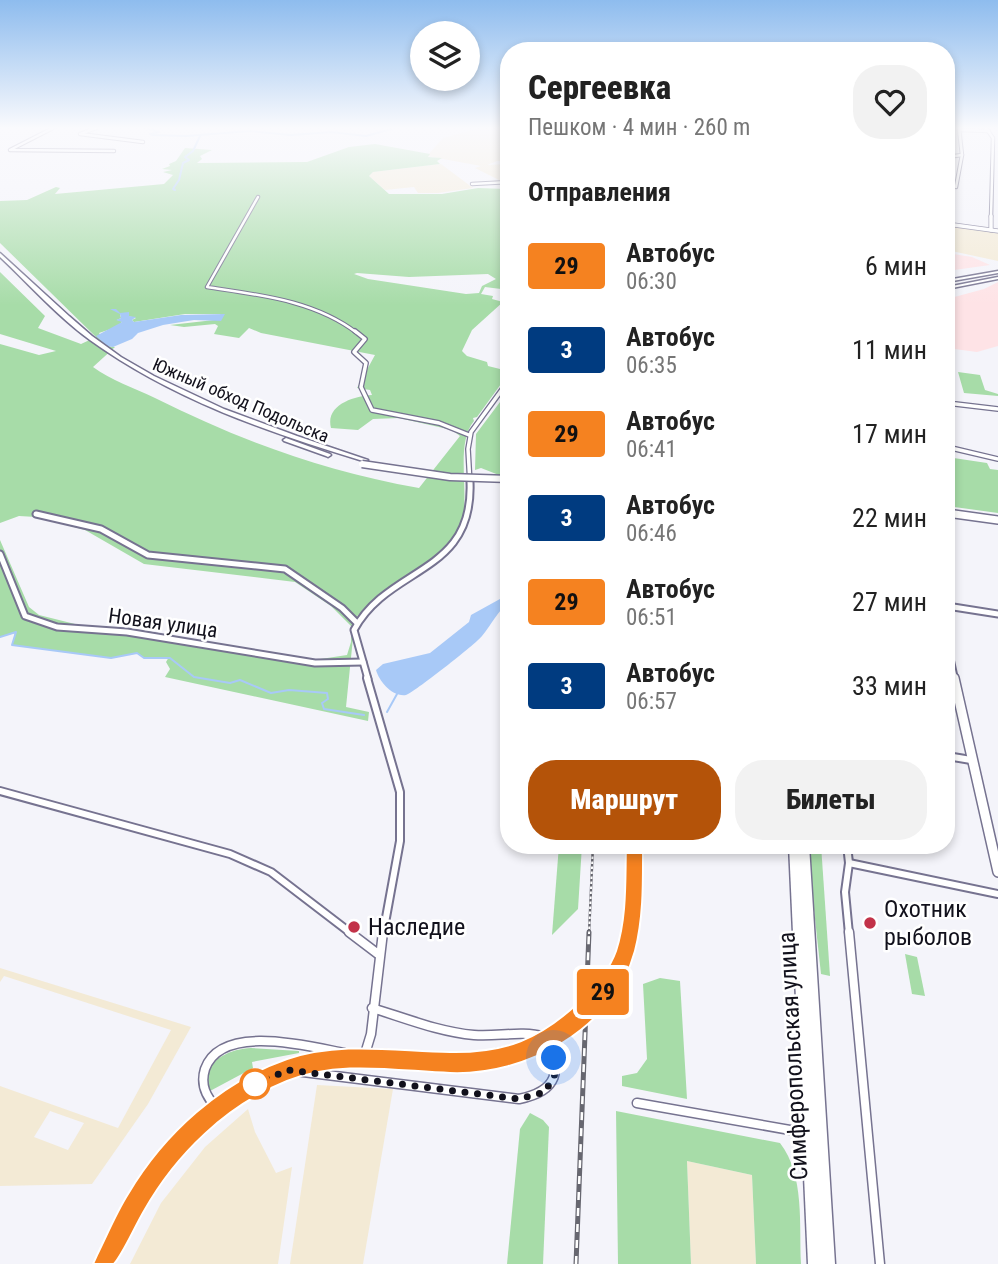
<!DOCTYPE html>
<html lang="ru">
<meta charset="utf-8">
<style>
body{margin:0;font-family:"Roboto Condensed",sans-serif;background:#f2f2f2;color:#222;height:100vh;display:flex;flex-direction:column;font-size:26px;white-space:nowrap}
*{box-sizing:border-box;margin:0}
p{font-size:23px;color:#767676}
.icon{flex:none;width:38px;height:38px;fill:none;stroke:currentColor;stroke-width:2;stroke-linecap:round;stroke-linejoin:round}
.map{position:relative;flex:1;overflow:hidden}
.sheet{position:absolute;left:500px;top:42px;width:455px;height:812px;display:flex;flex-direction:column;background:#fff;border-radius:28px;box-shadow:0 4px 10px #0003}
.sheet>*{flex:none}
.badge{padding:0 14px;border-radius:5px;font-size:24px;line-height:46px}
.controls{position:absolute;left:410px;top:21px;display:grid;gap:14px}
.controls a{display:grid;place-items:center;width:70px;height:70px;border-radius:50%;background:#fff;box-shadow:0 4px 10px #0003;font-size:35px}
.you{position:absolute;width:35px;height:35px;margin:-18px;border:5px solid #fff;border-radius:50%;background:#1a73e8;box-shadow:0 0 0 10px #1a73e833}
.map>.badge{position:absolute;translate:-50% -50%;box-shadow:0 0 0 4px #fff}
h2{padding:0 28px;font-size:26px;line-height:63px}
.round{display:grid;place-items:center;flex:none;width:74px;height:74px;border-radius:28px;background:#f2f2f2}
.head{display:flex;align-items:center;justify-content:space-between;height:119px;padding:0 28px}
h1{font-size:33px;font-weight:800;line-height:52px}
.button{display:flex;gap:14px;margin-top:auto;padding:14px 28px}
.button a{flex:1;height:80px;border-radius:28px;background:#b45309;color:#fff;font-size:28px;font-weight:800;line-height:80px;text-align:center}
.button a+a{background:#f2f2f2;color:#222}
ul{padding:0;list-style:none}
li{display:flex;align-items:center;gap:21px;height:84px;padding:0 28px}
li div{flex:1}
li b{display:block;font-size:26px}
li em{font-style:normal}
li .badge{min-width:77px;font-weight:700;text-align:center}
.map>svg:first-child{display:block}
</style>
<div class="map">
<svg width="998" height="1264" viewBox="0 0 998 1264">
<rect width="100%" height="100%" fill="#f4f4fa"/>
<g fill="#fee3e6">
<path d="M947,253L972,257L990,265L947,271Z"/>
<path d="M998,282V346L977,352L947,348V299L984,289Z"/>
</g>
<g fill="#f3ead5" fill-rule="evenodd">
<path d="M479,128H509V161H497L487,165L509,164V180H499L475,168L481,166L427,156L443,138Z"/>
<path d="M441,164L473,188L438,193H418L414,187L385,190L369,176L373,172Z"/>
<path d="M947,225L998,233V261L947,250Z"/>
<path d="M0,968L191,1027L148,1104L92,1184L0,1186V1086L118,1128L171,1030L4,976L0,982ZM50,1111L84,1123L68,1150L34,1137Z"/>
<path d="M317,1085L393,1089L363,1264H290Z"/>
<path d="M248,1109L255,1132L276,1173L292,1167L278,1264H130L161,1203L205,1147Z"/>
<path d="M687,1161L752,1175L756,1264H691Z"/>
</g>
<g fill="#a7dca8" fill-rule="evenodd">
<path d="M375,144L430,154L428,157L442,158L437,161L440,164L373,172L369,176L389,194H442L478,188L506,189L509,192V290L485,287L481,294L493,296L492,299L503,302L472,330L462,351L467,356L487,362L488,366L508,371L509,373L477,417L473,418L474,421C453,446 473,501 459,532C447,558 379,596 355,618L346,707L369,712L368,721L165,677L170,669L166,662L169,657L144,658L137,653L111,658L12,645L15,633L0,637V540L29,607L39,615L91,628L136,630L314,660L347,655L351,642V626L331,606L295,582L144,564L85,530L36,517L19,516L0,523V344L39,355L56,351L0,334V272L45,316L38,328L81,344L96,337L0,243V201L27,200L56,187L60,188L55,194L164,184L173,175L163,172L172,170L162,169L170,166L169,164L176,161L185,148L212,150L200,156L202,159L197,163L307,162L349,147ZM357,273L409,277L488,274L496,279L482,286L479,293L466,294L368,279L354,274ZM120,314L136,318L132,320L134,322L185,314H221L214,320L170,325L184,327L215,324L218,326L214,334L239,338L249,328L261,333L375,355L357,388L370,390L372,395C354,396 325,405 331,428L358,430L373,419L399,418L452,430L460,436L419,488C324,471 241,441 155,398C134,388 111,380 93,367L115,347L107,346L99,333L120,326L122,321L117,320L121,318Z"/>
<path d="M958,372L980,375L985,390L998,394V396L964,393Z"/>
<path d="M506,394L509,395V479L481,468L475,470L476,434Z"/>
<path d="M947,457L987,463L990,469L998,470V513L947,506Z"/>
<path d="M559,845H582L578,909L552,935Z"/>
<path d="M807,845H821L830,976L821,974Z"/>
<path d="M905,954L917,957L925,996L912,994Z"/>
<path d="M660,978L680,981L687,1099L622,1086V1076L637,1073L647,1059L643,984Z"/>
<path d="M251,1048L299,1051V1053L252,1062L253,1068L210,1091C198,1063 228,1049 251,1048Z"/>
<path d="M616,1111L780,1143C805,1175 799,1225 801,1264H756L752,1175L687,1161L691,1264H618Z"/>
<path d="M530,1113L543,1120L549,1127L543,1264H507L520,1129Z"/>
</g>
<g fill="#a8c9f7">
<path d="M110,309H116L120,313L129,312V316L136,317L132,320L134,322L181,315L225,314L221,321L194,320L163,325L138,333L132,339L113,347L107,346L96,336L122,322L116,320L121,318L120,314Z"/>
<path d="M509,594V602C497,612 492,624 482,636C477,643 412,694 406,695C392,697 379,681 376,670L383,664L430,653L469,622L471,615Z"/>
</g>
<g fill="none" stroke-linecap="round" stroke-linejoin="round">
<g stroke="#a8c9f7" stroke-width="2">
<path d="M145,128L159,132L150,134L153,135L186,136L250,131L291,135L331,132L366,136L395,128"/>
<path d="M175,190L173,189L179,180L183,163L189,160L185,157L193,151L200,136"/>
<path d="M0,637L16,632L12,645L111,658L137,653L144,658H170L194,677L230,683L240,680L271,693L289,690L327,693L328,699L322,703L324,709L364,715"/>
<path d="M387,712L397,694"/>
</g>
<g stroke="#767390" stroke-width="4.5">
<g id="minor-far4">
<path d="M53,128L10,150L114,151"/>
<path d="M96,128L80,134L143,142"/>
<path d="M961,130L989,131"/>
<path d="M947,157L962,155"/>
<path d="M472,184L509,182"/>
<path d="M956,187L962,155L959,128"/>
<path d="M258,197L207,287C259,295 314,300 357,333"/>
</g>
</g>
<g stroke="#767390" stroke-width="6">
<g id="minor-far3">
<path d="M355,331L365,339L354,352L366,363L361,387L372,410L439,423L469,435"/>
<path d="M947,403L998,409"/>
<path d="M947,447L998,459"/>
<path d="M470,484L468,449L471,432L509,380"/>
</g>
</g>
<g stroke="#767390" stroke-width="9">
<g id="minor-far2">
<path d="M36,514L101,529L148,555L285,569L342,608L356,622"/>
<path d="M0,554L25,616L57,627L127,632L315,663L363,662"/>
<path d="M947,606L998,614"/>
<path d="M368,679L354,630C389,565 474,575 470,482"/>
</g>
</g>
<g stroke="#767390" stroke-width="10">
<g id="minor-far1">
<path d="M367,678L400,792V841L383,934"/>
<path d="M947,756L971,760"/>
<path d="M0,791L230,854L271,872L352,934"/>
<path d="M847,845L849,863L845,892L849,934"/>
<path d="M849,863L998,894"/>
</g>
</g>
<g stroke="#767390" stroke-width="11">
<g id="minor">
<path d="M349,932L378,954"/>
<path d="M849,932L880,1264"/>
<path d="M364,1057L371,1034L383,932"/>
<path d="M295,1071L519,1099C558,1091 563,1071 545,1037C521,1030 498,1037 474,1035C439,1032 405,1018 372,1008"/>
<path d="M637,1103L807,1133"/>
<path d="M217,1108C206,1097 200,1085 205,1069C221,1023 308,1046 344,1053"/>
</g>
</g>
<g stroke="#767390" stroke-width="4.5">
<path id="tertiary-far3" d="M986,128L993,138L991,217"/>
</g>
<g stroke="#767390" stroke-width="5">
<g id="tertiary-far2">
<path d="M947,224L998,231"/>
<path d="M991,230V216"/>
</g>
</g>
<g stroke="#767390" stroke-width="10">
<path id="tertiary-far1" d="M947,647L954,679"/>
</g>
<g stroke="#767390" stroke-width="12">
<path id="tertiary" d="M954,678L998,872"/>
</g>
<g stroke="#767390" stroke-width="10">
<path id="secondary-far1" d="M947,513L998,520"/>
</g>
<g stroke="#767390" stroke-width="16">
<path id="secondary" d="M106,1264C116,1243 124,1222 136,1202C177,1133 244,1071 326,1060C359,1056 394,1059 427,1062"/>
</g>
<g stroke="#767390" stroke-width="3">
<g id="primary">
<path d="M0,253L69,316L92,336L121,357L154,376L224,409L297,436L368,460L365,462L363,461C267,432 172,399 90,340C57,316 30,285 0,257Z"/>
<path d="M998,271V273L947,282V280Z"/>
<path d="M998,277V279L947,289V287Z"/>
<path d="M286,438L330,454L331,455L328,457L326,456L284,441L283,440Z"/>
<path d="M789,845H809L835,1264H808Z"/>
</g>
</g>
<use href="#minor-far4" stroke="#fff" stroke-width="2.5"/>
<use href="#minor-far3" stroke="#fff" stroke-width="3.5"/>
<use href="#minor-far2" stroke="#fff" stroke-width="5"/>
<use href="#minor-far1" stroke="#fff" stroke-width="6"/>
<use href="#minor" stroke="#fff" stroke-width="8"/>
<use href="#tertiary-far3" stroke="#fff" stroke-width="2.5"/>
<use href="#tertiary-far2" stroke="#fff" stroke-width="3.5"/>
<use href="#tertiary-far1" stroke="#fff" stroke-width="6"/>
<use href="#tertiary" stroke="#fff" stroke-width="9"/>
<use href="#secondary-far1" stroke="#fff" stroke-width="7"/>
<use href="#secondary" stroke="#fff" stroke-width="12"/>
<use href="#primary" fill="#fff" fill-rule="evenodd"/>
<g stroke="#676770" stroke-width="2.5">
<path id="rail-far1" d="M589,934L593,845"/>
</g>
<g stroke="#676770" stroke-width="5">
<path id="rail" d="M576,1264L589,932"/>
</g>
<use href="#rail-far1" stroke="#fff" stroke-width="2" stroke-dasharray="2.5" stroke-linecap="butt"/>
<use href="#rail" stroke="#fff" stroke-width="2.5" stroke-dasharray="8" stroke-linecap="butt"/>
<g stroke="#767390" stroke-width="13" stroke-linecap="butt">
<path id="secondary-bridge-far1" d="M630,934L634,899V845"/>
</g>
<g stroke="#767390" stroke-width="16" stroke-linecap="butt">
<path id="secondary-bridge" d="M427,1062C518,1063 610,1033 630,932"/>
</g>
<g stroke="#767390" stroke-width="9" stroke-linecap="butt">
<path id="primary-bridge" d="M362,464L450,477L509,479"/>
</g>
<use href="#secondary-bridge-far1" stroke="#fff" stroke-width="10"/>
<use href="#secondary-bridge" stroke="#fff" stroke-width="12"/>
<use href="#primary-bridge" stroke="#fff" stroke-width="6"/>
</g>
<linearGradient id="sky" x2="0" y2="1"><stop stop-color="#8ebcee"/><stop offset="0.42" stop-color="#fafafd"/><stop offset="1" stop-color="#fafafd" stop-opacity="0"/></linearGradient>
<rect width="998" height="305" fill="url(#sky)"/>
<path fill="#f58220" stroke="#fff" stroke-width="2" d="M634,838L640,840L643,845C643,880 644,916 635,951C614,1029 526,1076 450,1073C396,1071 339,1060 287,1081C227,1105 176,1154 144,1211C133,1230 124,1252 114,1264H93L97,1255C107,1235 116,1213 128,1194C164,1133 221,1082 287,1059C341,1041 395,1051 450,1052C505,1053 540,1039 579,1002C595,987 609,971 616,951C627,917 625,880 626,845L628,840Z"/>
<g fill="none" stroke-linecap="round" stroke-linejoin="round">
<path stroke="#12111c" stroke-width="7" stroke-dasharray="0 12.6" d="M255,1084L288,1070L519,1099L545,1092L555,1074L554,1058"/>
</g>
<g fill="#c23249" stroke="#fff" stroke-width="2.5">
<circle cx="870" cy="923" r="7"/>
<circle cx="354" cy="927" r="7"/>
</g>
<circle fill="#fff" stroke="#f58220" stroke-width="3.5" cx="255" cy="1084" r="14"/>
<g text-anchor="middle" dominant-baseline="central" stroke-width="5" stroke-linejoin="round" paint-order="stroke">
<g font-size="18" fill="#12111c" stroke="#fff">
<text transform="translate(241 400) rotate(23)">Южный обход Подольска</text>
</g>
<g font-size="21" fill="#12111c" stroke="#fff">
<text transform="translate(163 623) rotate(8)">Новая улица</text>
</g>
<g font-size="24" fill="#12111c" stroke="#fff" text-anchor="start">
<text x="884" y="909">Охотник<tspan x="884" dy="28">рыболов</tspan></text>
<text x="368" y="927">Наследие</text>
</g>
<g font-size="24" fill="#12111c" stroke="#fff">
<text transform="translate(793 1056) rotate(-93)">Симферопольская улица</text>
</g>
</g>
</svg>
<div class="controls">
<a><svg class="icon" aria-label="layers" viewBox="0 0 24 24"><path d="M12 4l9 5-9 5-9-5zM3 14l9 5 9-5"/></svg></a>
</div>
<div class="you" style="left:554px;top:1058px"></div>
<b class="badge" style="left:603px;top:992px;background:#f58220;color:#111">29</b>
<section class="sheet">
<div class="head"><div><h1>Сергеевка</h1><p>Пешком · 4 мин · 260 m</p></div><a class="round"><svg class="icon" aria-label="heart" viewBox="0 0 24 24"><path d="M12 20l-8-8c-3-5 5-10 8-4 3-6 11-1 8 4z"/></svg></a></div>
<h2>Отправления</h2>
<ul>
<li><span class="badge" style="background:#f58220;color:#111">29</span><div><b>Автобус</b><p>06:30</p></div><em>6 мин</em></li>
<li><span class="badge" style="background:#003b80;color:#fff">3</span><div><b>Автобус</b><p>06:35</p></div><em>11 мин</em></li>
<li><span class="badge" style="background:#f58220;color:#111">29</span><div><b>Автобус</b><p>06:41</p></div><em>17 мин</em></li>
<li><span class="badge" style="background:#003b80;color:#fff">3</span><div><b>Автобус</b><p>06:46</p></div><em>22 мин</em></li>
<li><span class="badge" style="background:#f58220;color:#111">29</span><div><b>Автобус</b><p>06:51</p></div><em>27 мин</em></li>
<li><span class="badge" style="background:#003b80;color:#fff">3</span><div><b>Автобус</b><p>06:57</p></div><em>33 мин</em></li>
</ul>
<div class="button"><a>Маршрут</a><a>Билеты</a></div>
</section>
</div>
